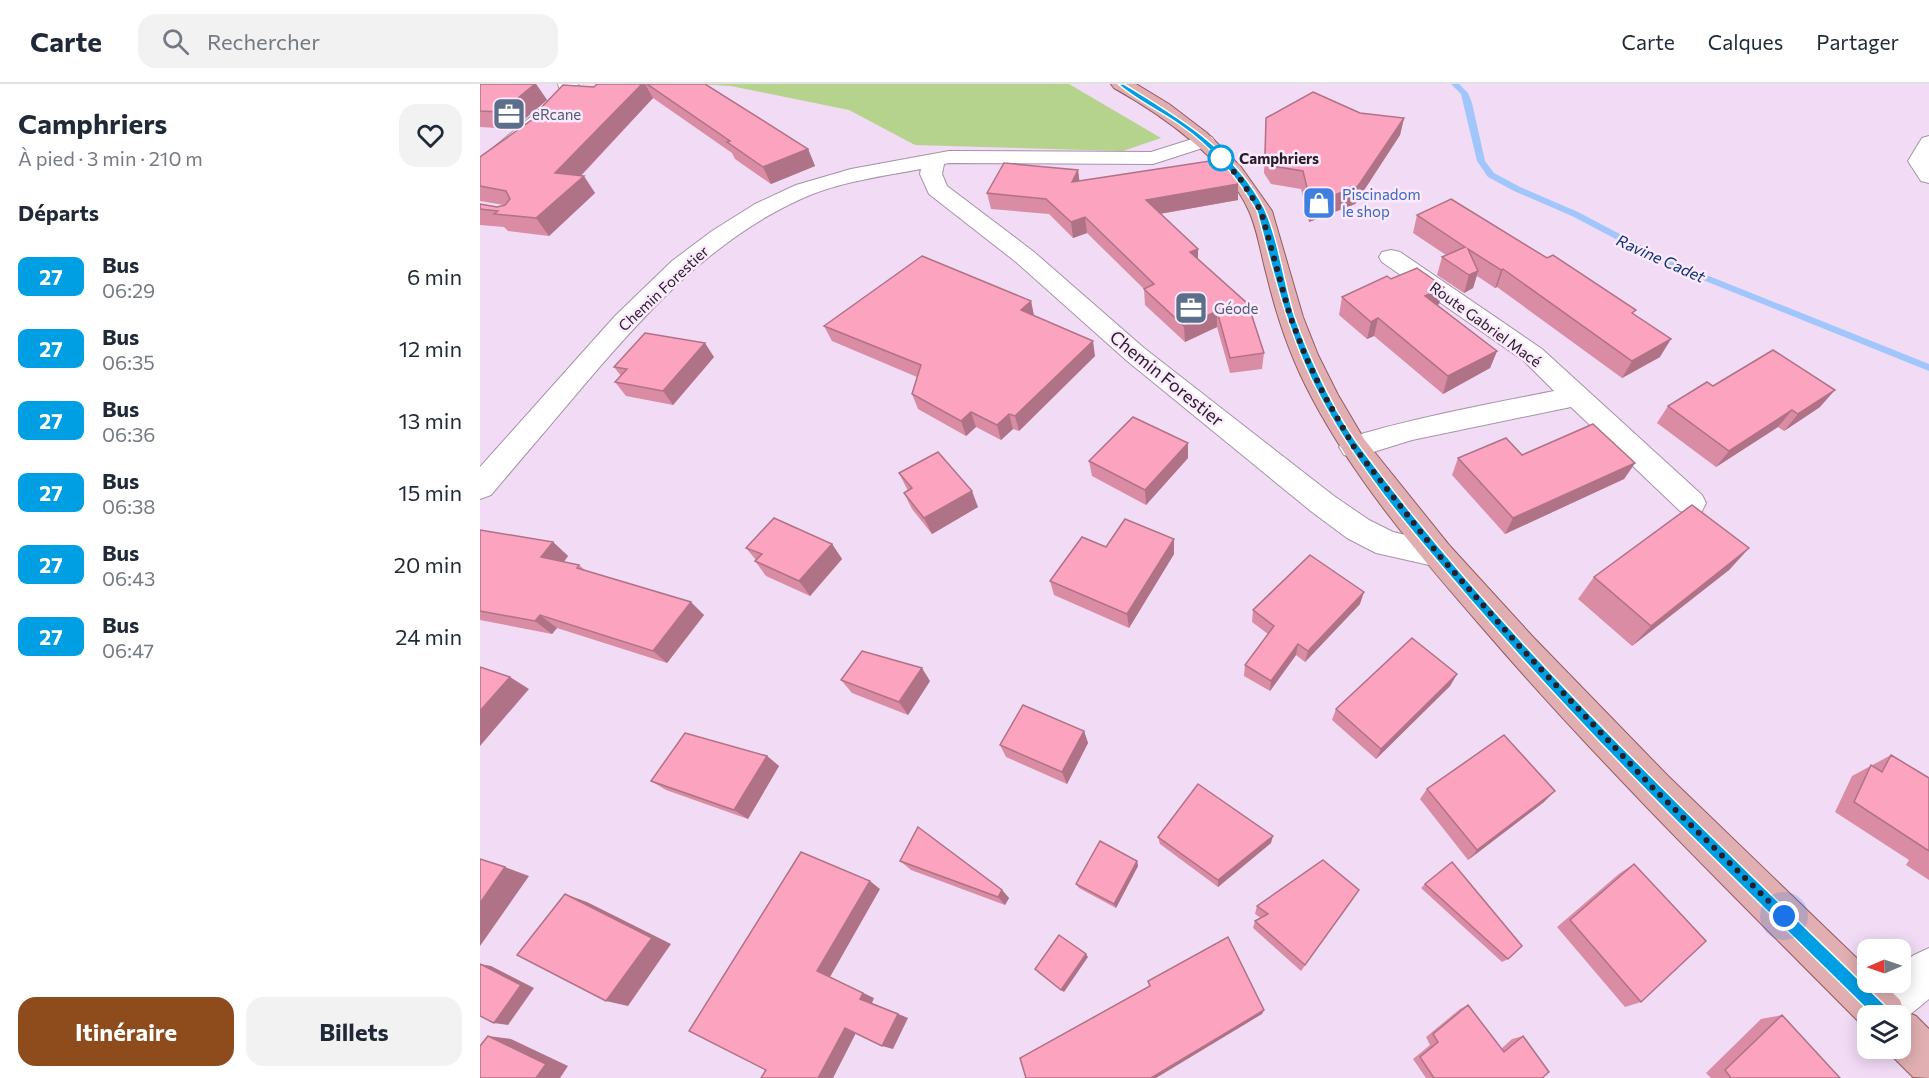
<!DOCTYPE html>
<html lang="fr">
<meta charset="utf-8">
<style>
body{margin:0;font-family:Commissioner,sans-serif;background:#f2f2f3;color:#1f2937;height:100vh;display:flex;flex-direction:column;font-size:22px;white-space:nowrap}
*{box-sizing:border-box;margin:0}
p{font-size:20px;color:#747a83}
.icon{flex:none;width:33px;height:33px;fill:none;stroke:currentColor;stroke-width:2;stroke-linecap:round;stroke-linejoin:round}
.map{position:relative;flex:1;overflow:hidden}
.sheet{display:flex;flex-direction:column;background:#fff;width:480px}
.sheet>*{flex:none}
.badge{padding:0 12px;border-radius:9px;font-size:21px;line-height:39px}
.needle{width:39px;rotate:268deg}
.controls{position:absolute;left:1377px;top:855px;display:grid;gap:12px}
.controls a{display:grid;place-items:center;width:54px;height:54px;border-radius:12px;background:#fff;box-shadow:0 3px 15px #0003;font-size:30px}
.you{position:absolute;width:30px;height:30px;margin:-15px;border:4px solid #fff;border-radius:50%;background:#1a73e8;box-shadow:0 0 0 9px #1a73e833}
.map>.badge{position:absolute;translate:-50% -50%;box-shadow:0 0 0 3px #fff}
h2{padding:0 18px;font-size:22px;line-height:54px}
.round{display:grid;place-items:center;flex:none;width:63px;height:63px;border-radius:18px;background:#f2f2f3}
.summary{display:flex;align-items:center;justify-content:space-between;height:102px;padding:0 18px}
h1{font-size:28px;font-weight:700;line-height:45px}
.cta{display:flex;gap:12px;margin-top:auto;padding:12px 18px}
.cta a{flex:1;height:69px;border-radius:18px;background:#8e4b1b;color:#fff;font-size:24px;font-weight:700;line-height:69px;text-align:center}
.cta a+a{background:#f2f2f3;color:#1f2937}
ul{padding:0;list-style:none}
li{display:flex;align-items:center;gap:18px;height:72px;padding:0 18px}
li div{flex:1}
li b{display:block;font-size:22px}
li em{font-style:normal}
li .badge{min-width:66px;font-weight:700;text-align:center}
header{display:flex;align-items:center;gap:36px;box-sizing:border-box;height:84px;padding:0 30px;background:#fff;border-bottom:2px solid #e0e1e3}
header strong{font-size:28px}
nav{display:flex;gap:33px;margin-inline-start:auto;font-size:21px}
.search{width:420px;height:54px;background:#f2f2f3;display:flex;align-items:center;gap:15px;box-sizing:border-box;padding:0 21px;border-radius:18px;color:#747a83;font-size:22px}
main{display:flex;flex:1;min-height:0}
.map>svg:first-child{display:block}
</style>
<header>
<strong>Carte</strong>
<div class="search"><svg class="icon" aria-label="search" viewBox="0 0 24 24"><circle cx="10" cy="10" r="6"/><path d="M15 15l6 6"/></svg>Rechercher</div>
<nav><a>Carte</a><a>Calques</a><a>Partager</a></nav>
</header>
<main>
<section class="sheet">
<div class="summary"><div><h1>Camphriers</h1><p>À pied · 3 min · 210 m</p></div><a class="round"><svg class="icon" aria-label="heart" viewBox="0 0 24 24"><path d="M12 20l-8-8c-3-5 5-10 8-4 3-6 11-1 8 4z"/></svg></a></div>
<h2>Départs</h2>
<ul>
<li><span class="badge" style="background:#009fe3;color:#fff">27</span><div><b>Bus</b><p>06:29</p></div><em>6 min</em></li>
<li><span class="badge" style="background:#009fe3;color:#fff">27</span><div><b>Bus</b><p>06:35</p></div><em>12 min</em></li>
<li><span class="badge" style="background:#009fe3;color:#fff">27</span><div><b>Bus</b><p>06:36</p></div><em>13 min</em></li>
<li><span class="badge" style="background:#009fe3;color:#fff">27</span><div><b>Bus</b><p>06:38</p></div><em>15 min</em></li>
<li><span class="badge" style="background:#009fe3;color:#fff">27</span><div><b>Bus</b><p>06:43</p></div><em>20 min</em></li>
<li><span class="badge" style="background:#009fe3;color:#fff">27</span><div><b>Bus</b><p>06:47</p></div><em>24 min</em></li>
</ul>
<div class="cta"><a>Itinéraire</a><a>Billets</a></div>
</section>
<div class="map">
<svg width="1449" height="994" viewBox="0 0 1449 994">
<rect width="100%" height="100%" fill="#f1dbf5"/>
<path fill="#b5d38d" d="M215,0H589L681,54L643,67L435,61L369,26L251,2Z"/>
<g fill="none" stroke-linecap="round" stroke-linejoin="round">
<path fill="#a0c6fc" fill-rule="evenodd" d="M971,0H979L988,9L992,19L1005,77L1014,89L1040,103L1098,128L1189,176L1449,280V287L1183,180L1092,132L1034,107L1008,93L997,77L981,10Z"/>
<g stroke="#a792aa" stroke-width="2">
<g id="minor">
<path d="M78,0H98L100,6C86,27 23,87 0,93V75L77,11L80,6Z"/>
<path d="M725,51L732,53L735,57L732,61L673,80L469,79L464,80L462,90L467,102L554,168L664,264L854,412L889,436L913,448L969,461L974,470L969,479L958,483L896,469L867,454L832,428L646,276L536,178L449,110L440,90L441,85C404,92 365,97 330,111C237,150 170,224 105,300C74,337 42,374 11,411L0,415V383L135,232L192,177L232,147L275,120L316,101L371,85L469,67L671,68Z"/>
<path d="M1449,52V99L1441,97L1428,77L1442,54Z"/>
<path d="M911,166L920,168L1062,265L1222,411L1226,419L1222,427L1211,431L1200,427L1091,323L932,356L874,374L864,371L859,363L864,355C933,334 1003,321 1074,307L1044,277L902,178L899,173L902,168Z"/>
<path d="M1449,864V915L1420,939V932H1388V944L1384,943L1378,927C1388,902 1394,898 1420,898V881L1434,871Z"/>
</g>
</g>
<g stroke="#935a61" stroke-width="2">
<path id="major" d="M631,0H656L689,20L727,49L761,83L792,127L823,233L838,271L858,311L884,355L900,375L969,461L1053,553L1188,692L1388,885V898H1402L1420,916L1424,927L1436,932L1449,945V994L1433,993L1404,964H1420V932H1388V947C1256,814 1122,683 1000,541C938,470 876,397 832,314C811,275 797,234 787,192C781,171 778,147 769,127C747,76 681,30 634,4Z"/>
</g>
<use href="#minor" fill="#fff" fill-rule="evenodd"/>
<use href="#major" fill="#e1afb2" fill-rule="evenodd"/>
</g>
<g fill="#d98ca4">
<path d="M0,0H56L67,16L33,45L0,43Z"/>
<path d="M117,0H225L328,65L335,82L291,100L255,75L252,69L173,14L101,92L115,109L69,152L28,147L24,143L0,141V120L17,123L24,121L0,117V73L56,32L55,30L114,3Z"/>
<path d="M786,34H924L920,51L875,120L829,138L821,105L791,100L784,89Z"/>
<path d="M598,86L599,97L758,116L680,130L718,175L784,269L782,285L750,289L737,243L705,258L665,221L664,205L607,149L593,154L569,130L511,125L507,109Z"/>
<path d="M937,131L1154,230L1180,273L1142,294L1017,203L1015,204L997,192L993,204L984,209L957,191L962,173L966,171L933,149Z"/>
<path d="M911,195L959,220L958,221L1017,267L1010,284L963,310L894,252L887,255L859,231L862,213Z"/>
<path d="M551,217L554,232L615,272L539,347L533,345L521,356L496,343L486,352L438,325L432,310L437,293L352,257L344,242Z"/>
<path d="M234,273L193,321L146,312L135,298L141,292L134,283Z"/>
<path d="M1233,302L1340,323L1304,347L1298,343L1236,383L1177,339L1188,322Z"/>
<path d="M708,359V374L666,421L612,392L609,377Z"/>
<path d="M1042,371L1155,379L1144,395L1025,450L972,391L978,374Z"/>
<path d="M419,389L498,423L452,450L432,425L424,409L428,407Z"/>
<path d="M0,446L73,458L88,472L84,478L99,481L105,486L224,531L187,579L77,544L72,550L0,536Z"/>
<path d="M694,455V470L649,544L574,511L570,497L626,463Z"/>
<path d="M352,460L362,475L330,512L286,492L275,477L276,476L266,464Z"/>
<path d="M1269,464L1249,486L1152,562L1098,515L1114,493Z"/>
<path d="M880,520L825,578L816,571L790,607L764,592L765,581L788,550L772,538L773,526Z"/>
<path d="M977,590L970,602L896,675L852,636L856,625Z"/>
<path d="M361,596L450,597L428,631L372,609Z"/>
<path d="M604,647L608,659L587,700L526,673L520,661Z"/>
<path d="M1411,671L1449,694V796L1426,781L1429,776L1355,728L1372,692Z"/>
<path d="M287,672L299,682L268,735L186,706L171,697Z"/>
<path d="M947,705L1064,718L988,776L940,715Z"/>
<path d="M678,753L791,759L738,803L680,760Z"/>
<path d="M420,777L522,806L529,814L525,821L431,786Z"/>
<path d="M657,777L658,782L636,824L599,804L596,800Z"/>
<path d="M1154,780L1161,918L1145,923L1077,843L1140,789Z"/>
<path d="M945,800L1028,875L1022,878L941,804Z"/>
<path d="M874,814L821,887L773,844L775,837L781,834L775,830L777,822Z"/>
<path d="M988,921L1021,965L1032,955L1043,952L1062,994H946L933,975L950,961L946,953L980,925Z"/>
<path d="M1302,931L1360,994H1231L1226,989L1281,935Z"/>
</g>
<g fill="#b07286">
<path d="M55,0H56L67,16L33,45L21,28Z"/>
<path d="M162,0H165L173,14L87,106L75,89Z"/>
<path d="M924,34L920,51L875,120L829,138L831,120Z"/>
<path d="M328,65L335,82L291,100L283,83Z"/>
<path d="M598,86L600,101L592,98Z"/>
<path d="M104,92L115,109L69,152L56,134Z"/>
<path d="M758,100V116L667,132L666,116Z"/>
<path d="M605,133L607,149L593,154L591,138Z"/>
<path d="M718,165V181L710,168Z"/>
<path d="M1023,185L1017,203L1015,204L1021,186Z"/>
<path d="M998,187L993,204L984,209L989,191Z"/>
<path d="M964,203L959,220L941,229L945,212Z"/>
<path d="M551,217L554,232L541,226Z"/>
<path d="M737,227V243L705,258L704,242Z"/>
<path d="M898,234L894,252L887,255L891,238Z"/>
<path d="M1191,255L1180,273L1142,294L1152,277Z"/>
<path d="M613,257L615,272L539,347L535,332Z"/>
<path d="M225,259L234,273L193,321L183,307Z"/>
<path d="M1017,267L1010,284L963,310L968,292Z"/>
<path d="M1355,306L1340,323L1304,347L1318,330Z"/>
<path d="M1312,326L1298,343L1236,383L1249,367Z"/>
<path d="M491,328L496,343L486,352L481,337Z"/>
<path d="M529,330L533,345L521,356L517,341Z"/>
<path d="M708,359V374L666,421L665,406Z"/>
<path d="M1155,379L1144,395L1025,450L1033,434Z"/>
<path d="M492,407L498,423L452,450L444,434Z"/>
<path d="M694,455V470L649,544L647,530Z"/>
<path d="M73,458L88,472L77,486L61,473Z"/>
<path d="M352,460L362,475L330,512L319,497Z"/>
<path d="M1269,464L1249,486L1152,562L1171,542Z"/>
<path d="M884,508L880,520L825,578L828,567Z"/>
<path d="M211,518L224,531L187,579L173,567Z"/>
<path d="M60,531L77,544L72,550L55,537Z"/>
<path d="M818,560L816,571L790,607L791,597Z"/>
<path d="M442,584L450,597L428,631L419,618Z"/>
<path d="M977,590L970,602L896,675L901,665Z"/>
<path d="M30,593L49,605L0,662V627Z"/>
<path d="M604,647L608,659L587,700L582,688Z"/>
<path d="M287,672L299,682L268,735L254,726Z"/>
<path d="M1075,707L1064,718L988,776L997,766Z"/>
<path d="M793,752L791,759L738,803V796Z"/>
<path d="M657,777L658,782L636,824L634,820Z"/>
<path d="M25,783L49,792L0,862V819Z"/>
<path d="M390,797L400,805L350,893L394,914L392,919L428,934L413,965L402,962L380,915L337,887Z"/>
<path d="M522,806L529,814L525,821L518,813Z"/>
<path d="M85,810L107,818L191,860L148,922L126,917Z"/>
<path d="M606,870L608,873L584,908L581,906Z"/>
<path d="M0,880L11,882L54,904L28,941L14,939Z"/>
<path d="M784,926L782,930L676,994H671Z"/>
<path d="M365,944L377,947L353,994H338Z"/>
<path d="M8,952L31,955L88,982L80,994H56Z"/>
</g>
<g fill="#fca3bf" stroke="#b07286" stroke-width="1.5">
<path d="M0,0H55L21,28L0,27Z"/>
<path d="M117,0H162L75,89L104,92L56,134L14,130L18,127L0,125V120L17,123L25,121L30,115L26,107L0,102V73L60,30H55L83,1L114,3Z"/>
<path d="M167,0H225L328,65L283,83L247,58L250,57Z"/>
<path d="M833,8L880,29L924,34L878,102L831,120L823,87L792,82L785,71L786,34Z"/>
<path d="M743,75L757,93L758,100L666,116L718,165L710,168L768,220L784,269L750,274L737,227L704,242L664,205L674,200L605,133L591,138L566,115L507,109L524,79L598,86L592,98Z"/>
<path d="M971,115L1067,174L1073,171L1156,226L1152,229L1191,255L1152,277L1023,185L1021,186L988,165L998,187L989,191L962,173L985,163L937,131Z"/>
<path d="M442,172L551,217L541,226L613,257L535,332L529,330L517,341L491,328L481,337L432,310L441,281L344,242Z"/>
<path d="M937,184L964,203L945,212L1017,267L968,292L898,234L891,238L862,213L907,192L911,195Z"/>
<path d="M165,249L225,259L183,307L135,298L147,285L134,283Z"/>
<path d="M1293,266L1355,306L1318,330L1312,326L1249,367L1188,322L1227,298L1233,302Z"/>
<path d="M653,333L708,359L665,406L609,377Z"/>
<path d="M1113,340L1155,379L1033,434L978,374L1026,354L1042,371Z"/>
<path d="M458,368L492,407L444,434L424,409L432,404L419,389Z"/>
<path d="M1212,421L1269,464L1171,542L1114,493Z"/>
<path d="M294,434L352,460L319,497L275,477L282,470L266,464Z"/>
<path d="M645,435L694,455L647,530L570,497L602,453L626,463Z"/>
<path d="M0,446L73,458L61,473L99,481L97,484L211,518L173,567L60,531L55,537L0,527Z"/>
<path d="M830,471L884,508L828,567L818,560L791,597L765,581L794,542L773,526Z"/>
<path d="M932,554L977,590L901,665L856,625Z"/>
<path d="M382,567L442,584L419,618L361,596Z"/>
<path d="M0,583L30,593L0,627Z"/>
<path d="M543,621L604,647L582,688L520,661Z"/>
<path d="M205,649L287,672L254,726L171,697Z"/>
<path d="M1024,651L1075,707L997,766L947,705Z"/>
<path d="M1411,671L1449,694V767L1374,718L1391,681L1402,688Z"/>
<path d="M718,700L793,752L738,796L678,753Z"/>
<path d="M438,743L522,806L518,813L420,777Z"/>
<path d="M620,757L657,777L634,820L596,800Z"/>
<path d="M321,768L390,797L337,887L383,909L380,915L418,930L402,962L365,944L338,994H281L286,986L209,947Z"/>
<path d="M0,775L25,783L0,819Z"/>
<path d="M843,776L879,806L825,881L775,837L788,830L777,822Z"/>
<path d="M972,778L1042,862L1028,875L945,800Z"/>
<path d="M1154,780L1226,857L1161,918L1090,836Z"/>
<path d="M85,810L172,854L126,917L37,871Z"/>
<path d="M579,851L606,870L581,906L555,885Z"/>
<path d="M748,853L784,926L671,994H546L540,974L670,902L668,897Z"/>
<path d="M0,880L41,901L14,939L0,932Z"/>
<path d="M988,921L1024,968L1043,952L1069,988L1062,994H954L940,973L958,958L953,950Z"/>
<path d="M1302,931L1360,994H1251L1245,986Z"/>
<path d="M8,952L66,980L56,994H0V962Z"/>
</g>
<path fill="#009fe3" stroke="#fff" stroke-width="1.5" d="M638,0H644C696,32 755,66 784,124C798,153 804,199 814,231C827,269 855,330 880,363C1033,570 1226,746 1410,926L1412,932L1410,937L1404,939L1399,937C1262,802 1122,668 996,522C940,457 881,390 841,314C809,255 794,190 777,127C758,94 731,62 700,41C680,27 656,16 638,0Z"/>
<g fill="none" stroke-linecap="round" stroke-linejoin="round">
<path stroke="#282029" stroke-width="6" stroke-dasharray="0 10.8" d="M741,74L740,73L759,93L781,127L810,232L825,271L844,311L874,363L958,470L1041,564L1174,705L1304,832"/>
</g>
<defs>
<g id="office-square" transform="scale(1.725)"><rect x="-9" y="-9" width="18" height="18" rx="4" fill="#5c6f8a" stroke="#fce9fe"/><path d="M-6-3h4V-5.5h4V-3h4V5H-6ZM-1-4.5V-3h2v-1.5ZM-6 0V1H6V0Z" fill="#fff"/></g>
<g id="shop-square" transform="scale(1.725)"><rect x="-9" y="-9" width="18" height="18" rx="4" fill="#3f7fe0" stroke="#fce9fe"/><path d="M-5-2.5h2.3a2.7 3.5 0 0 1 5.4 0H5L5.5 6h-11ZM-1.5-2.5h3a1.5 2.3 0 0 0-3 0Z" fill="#fff"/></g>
</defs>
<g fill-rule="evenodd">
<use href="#office-square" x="29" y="30"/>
<use href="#shop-square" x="839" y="119"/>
<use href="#office-square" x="711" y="224"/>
</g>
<circle fill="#fff" stroke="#009fe3" stroke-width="3" cx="741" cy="74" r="12"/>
<g text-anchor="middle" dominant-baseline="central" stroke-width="5" stroke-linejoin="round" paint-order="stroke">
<g font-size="15" fill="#4e5e75" stroke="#fce9fe" text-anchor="start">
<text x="52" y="30">eRcane</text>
<text x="734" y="224">Géode</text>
</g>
<g font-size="15" font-weight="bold" fill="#282029" stroke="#fce9fe" text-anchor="start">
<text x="759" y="74">Camphriers</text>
</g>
<g font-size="15" fill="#366cbe" stroke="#fce9fe" text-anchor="start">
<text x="862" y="110">Piscinadom<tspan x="862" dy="17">le shop</tspan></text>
</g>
<g font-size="15" fill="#282029" stroke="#fce9fe">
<text transform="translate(183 204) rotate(-43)">Chemin Forestier</text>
<text transform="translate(1006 240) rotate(36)">Route Gabriel Macé</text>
</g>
<g font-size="16" font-style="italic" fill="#093671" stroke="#fce9fe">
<text transform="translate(1181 174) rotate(24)">Ravine Cadet</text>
</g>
<g font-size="18" fill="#282029" stroke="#fce9fe">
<text transform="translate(687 294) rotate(39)">Chemin Forestier</text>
</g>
</g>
</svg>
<div class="controls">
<a><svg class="needle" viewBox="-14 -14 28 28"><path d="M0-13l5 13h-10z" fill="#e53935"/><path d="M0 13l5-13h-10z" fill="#747a83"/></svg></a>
<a><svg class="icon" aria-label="layers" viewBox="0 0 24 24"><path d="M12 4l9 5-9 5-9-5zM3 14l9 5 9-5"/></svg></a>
</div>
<div class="you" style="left:1304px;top:832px"></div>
</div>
</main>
